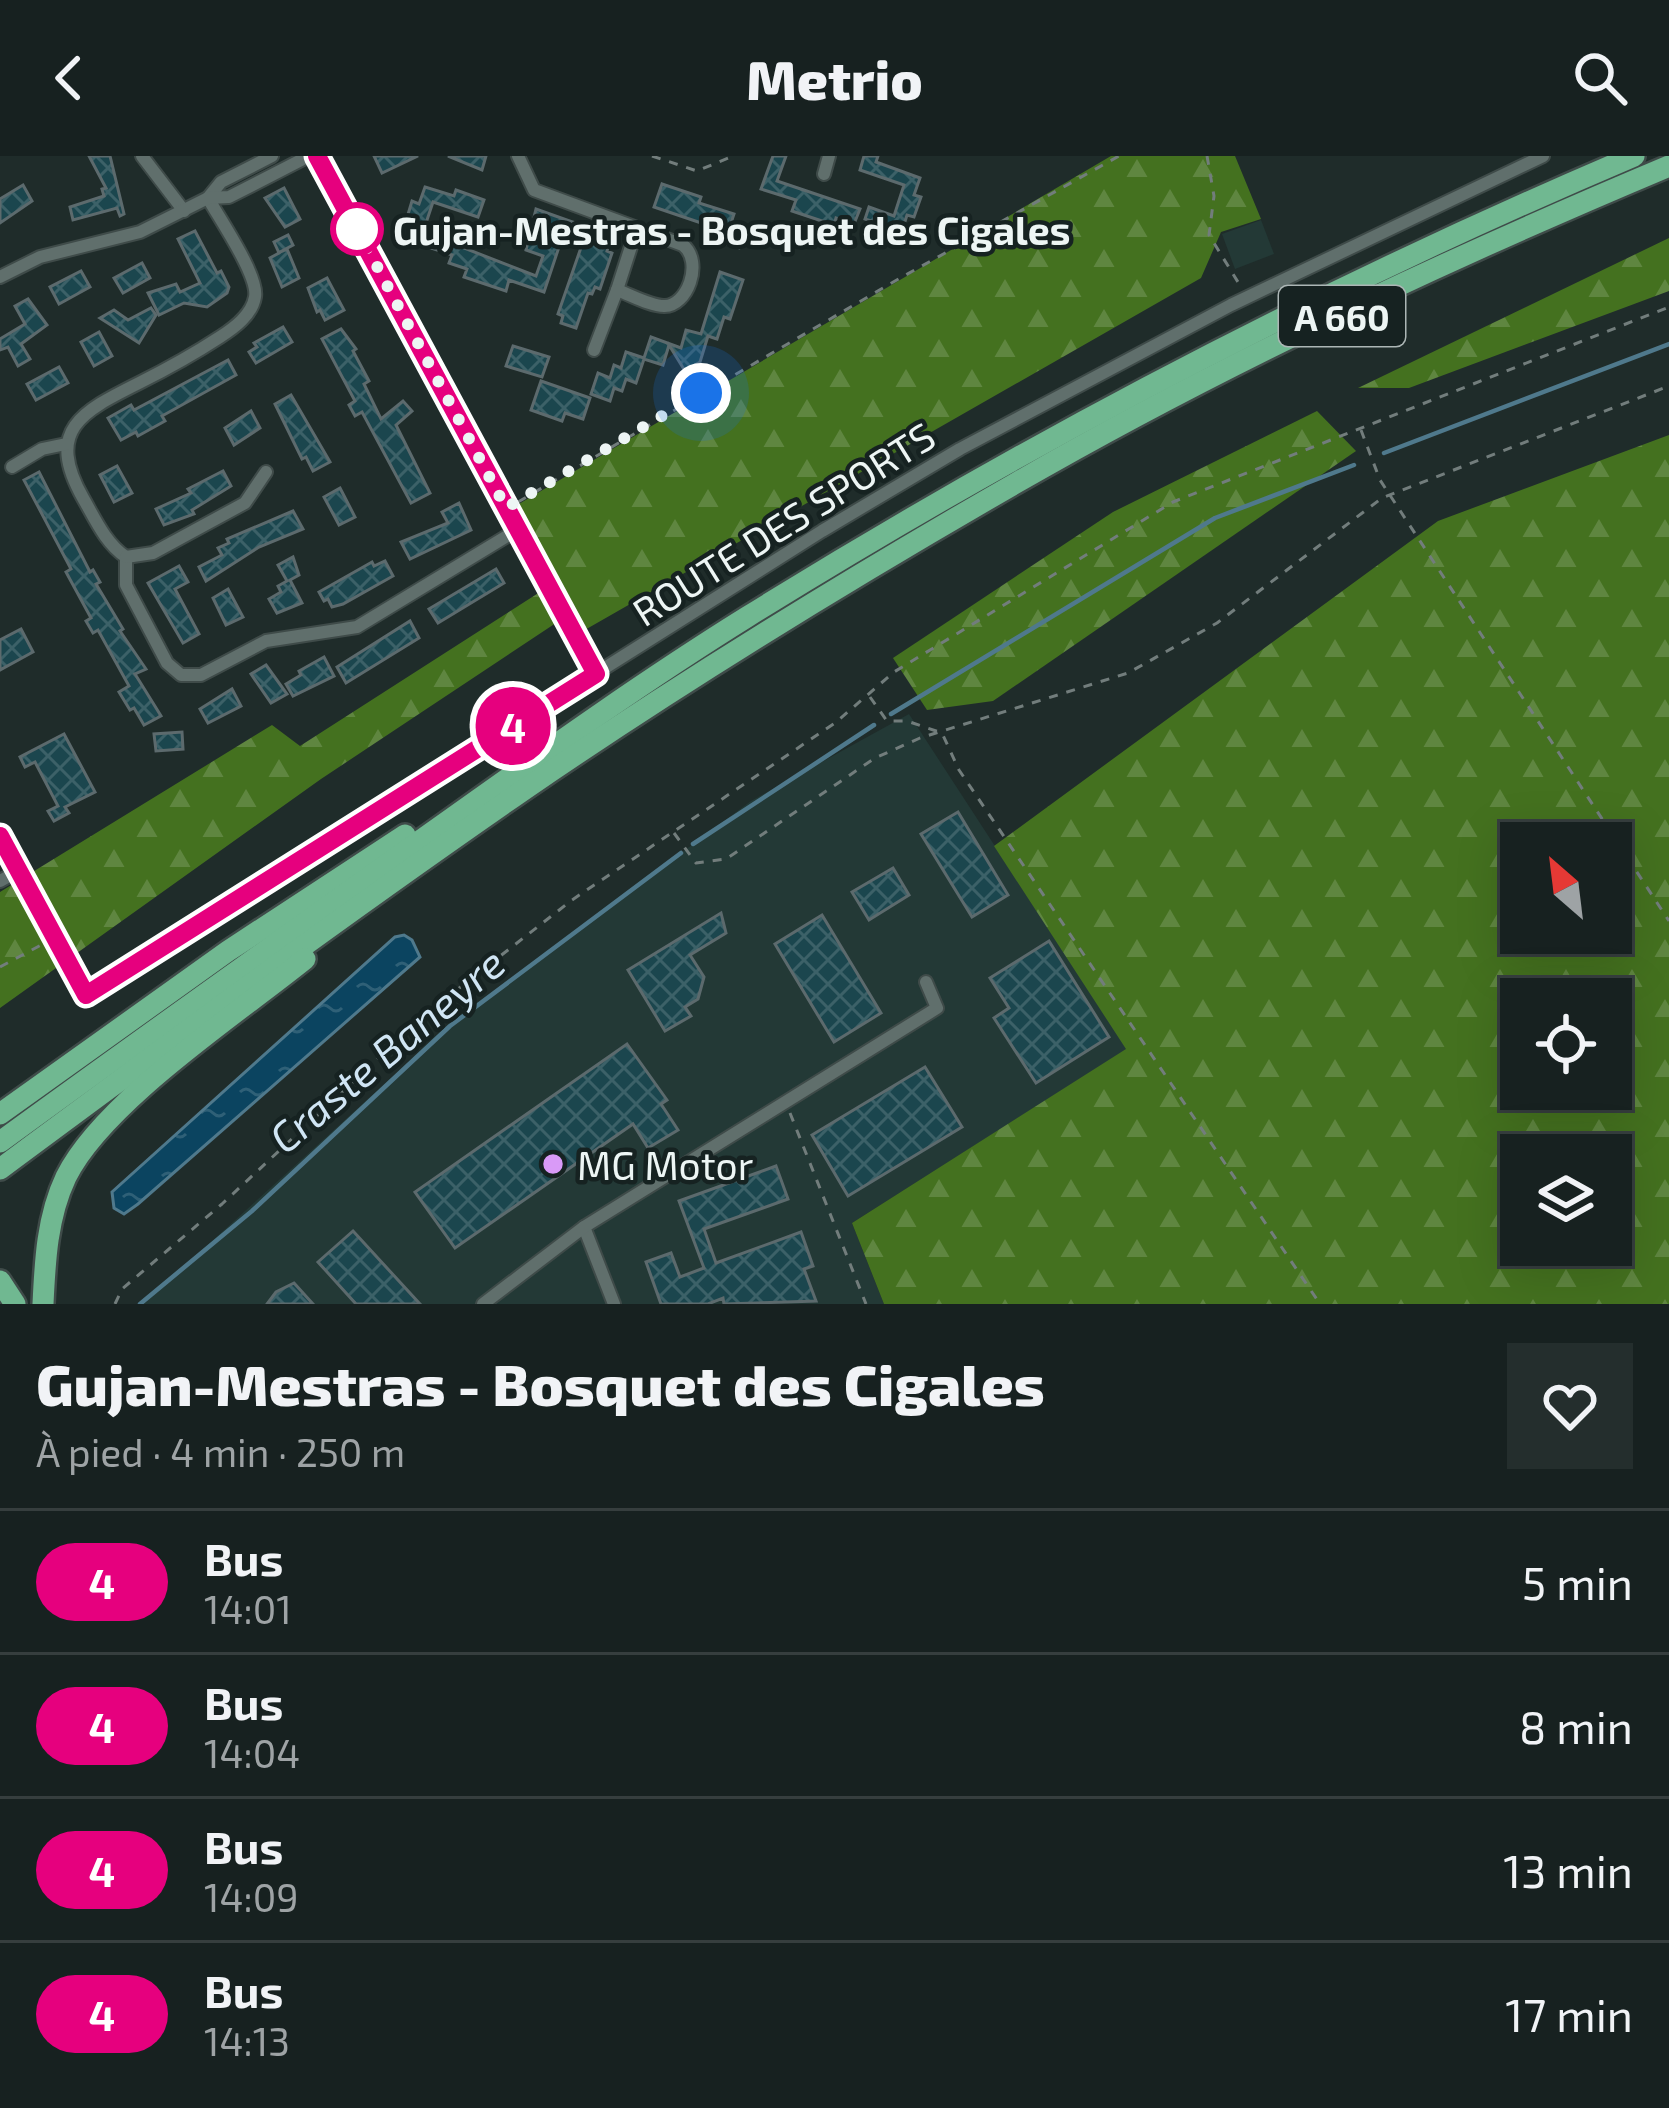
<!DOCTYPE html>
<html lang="fr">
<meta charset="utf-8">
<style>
body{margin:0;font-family:"Exo 2",sans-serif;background:#242e2d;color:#f1f3f6;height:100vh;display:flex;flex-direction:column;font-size:45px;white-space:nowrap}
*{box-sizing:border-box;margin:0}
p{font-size:39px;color:#9ea3a5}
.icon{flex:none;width:66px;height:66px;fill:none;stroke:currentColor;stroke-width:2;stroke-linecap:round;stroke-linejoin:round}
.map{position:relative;height:1148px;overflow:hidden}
.drawer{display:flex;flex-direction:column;background:#172120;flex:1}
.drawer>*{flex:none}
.badge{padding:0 24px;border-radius:39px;font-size:42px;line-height:78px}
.needle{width:78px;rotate:332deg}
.controls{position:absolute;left:1500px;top:666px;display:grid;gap:24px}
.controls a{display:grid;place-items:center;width:132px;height:132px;border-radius:0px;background:#172120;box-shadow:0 12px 48px #0002,0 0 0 3px #363e3e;font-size:60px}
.you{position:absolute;width:60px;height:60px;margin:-30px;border:9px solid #fff;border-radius:50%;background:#1a73e8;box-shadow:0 0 0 18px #1a73e833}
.map>.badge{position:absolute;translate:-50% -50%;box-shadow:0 0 0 6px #fff}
.round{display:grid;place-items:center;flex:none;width:126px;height:126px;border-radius:0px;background:#242e2d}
.overview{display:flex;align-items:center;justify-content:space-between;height:204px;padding:0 36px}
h1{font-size:57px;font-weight:800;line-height:90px}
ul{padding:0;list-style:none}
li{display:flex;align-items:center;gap:36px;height:144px;padding:0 36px;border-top:3px solid #363e3e}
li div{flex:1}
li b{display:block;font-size:45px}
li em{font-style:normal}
li .badge{min-width:132px;font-weight:700;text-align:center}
header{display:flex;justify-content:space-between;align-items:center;height:156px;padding:0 36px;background:#172120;font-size:54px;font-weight:800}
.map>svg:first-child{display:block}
</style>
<header><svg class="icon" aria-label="back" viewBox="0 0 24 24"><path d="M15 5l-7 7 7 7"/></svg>Metrio<svg class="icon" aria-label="search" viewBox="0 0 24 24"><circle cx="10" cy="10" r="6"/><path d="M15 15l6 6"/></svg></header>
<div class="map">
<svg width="1669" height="1148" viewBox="0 0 1669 1148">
<defs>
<pattern id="forest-firs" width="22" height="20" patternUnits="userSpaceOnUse" patternTransform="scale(3)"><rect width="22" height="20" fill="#44711f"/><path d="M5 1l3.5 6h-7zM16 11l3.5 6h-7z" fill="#5f8640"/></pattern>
<pattern id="water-ripples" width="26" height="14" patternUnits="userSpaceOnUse" patternTransform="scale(3)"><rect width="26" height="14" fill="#0b4460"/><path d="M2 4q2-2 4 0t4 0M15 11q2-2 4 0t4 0" fill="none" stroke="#2f6077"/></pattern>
<pattern id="building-cross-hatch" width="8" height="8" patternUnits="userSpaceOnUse" patternTransform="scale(3)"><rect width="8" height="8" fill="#1b464e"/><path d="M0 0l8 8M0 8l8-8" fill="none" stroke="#3c6168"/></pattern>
</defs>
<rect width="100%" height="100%" fill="#1f2c2a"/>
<g fill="#233936">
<path d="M1261,64L1274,98L1235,113L1222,78Z"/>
<path d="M909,558L1127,893L852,1067L884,1148H143L447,871L751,645Z"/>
</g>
<g fill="url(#forest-firs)" fill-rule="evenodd">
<path d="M1111,0H1235L1261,63L1221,76L1201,122L583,475L571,457L321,623L0,852V736L272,569L300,590L554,427L512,352Z"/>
<path d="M1669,82V135L1409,232H1358Z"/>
<path d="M1317,255L1356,295L993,545L927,554L893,502L1113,356Z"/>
<path d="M1669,279V1148H884L852,1067L1126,893L994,690L1438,365ZM1521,687H1611V777H1521ZM1521,843H1611V933H1521ZM1521,999H1611V1089H1521Z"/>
</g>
<path fill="url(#water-ripples)" stroke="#4f798c" stroke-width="3" d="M404,779L412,784L420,801L138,1048L124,1058L114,1052L112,1036L395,781Z"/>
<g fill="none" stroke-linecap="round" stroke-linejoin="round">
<g stroke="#4f798c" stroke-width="4.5">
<path d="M1384,297L1669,188"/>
<path d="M891,558L1215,362L1354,309"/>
<path d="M693,688L874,569"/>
<path d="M140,1148L252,1055L450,870L681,697"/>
</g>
</g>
<g fill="url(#building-cross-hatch)" stroke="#5c6a6d" stroke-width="3">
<path d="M89,0H110L124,58L120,60L117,52L73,64L70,51L104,40L102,33L106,32Z"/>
<path d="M374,0H418L382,17Z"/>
<path d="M448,0H486L482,14Z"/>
<path d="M773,0H786L777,25L860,53L854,68L836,62L834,69L792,55L796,44L761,33Z"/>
<path d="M864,0H878L876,6L920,22L914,39L921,41L914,61L907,59L902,75L865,63L869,51L894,60L904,29L860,14Z"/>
<path d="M662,28L701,41L699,47L734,58L731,67L745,71L739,92L712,84L716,72L654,51Z"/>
<path d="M23,29L32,45L0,67V43Z"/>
<path d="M425,31L454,40L456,34L484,44L478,61L433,46L423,76L536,120L543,100L526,94L536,53L578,68L574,80L564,76L544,136L509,124L506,135L464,121L467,113L449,107L452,99L407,84L413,68L406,65L412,45L419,48Z"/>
<path d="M284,32L300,63L285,71L265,42Z"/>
<path d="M195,75L217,117L221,115L229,131L227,137L207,151L184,147L159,159L148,137L176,128L180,136L200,127L178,83Z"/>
<path d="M288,79L293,89L280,96L287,93L299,122L282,131L270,102L279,97L274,86Z"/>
<path d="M585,80L609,88L607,95L612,97L600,133L595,131L592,138L588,137L576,172L561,167L563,160L558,158Z"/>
<path d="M142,107L150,122L123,137L114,122Z"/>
<path d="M81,115L90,131L59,148L50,131Z"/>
<path d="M720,116L743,124L730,163L724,161L717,183L708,180L700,206L685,215L669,189L663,209L644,203L636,227L626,223L622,235L614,232L610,245L591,238L598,217L610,222L614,209L621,212L626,196L644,202L651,181L681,192L686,174L701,178Z"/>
<path d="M327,122L344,154L325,164L320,154L317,156L308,132Z"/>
<path d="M28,143L47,169L21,188L30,203L18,210L8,191L0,194V183L25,168L15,150Z"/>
<path d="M151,152L156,159L139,187L100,162L114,154L128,164Z"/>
<path d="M283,171L292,186L256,207L249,196L257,191L254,187Z"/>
<path d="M341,173L356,193L353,195L369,225L364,228L381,263L403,245L412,255L396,269L430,337L411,347L362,256L355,260L349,249L355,245L322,183Z"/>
<path d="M99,176L112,200L94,210L81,186Z"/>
<path d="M513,190L549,201L542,221L506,210Z"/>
<path d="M228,204L236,219L162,260L165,265L138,280L136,276L121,284L108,262L131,249L134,254Z"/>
<path d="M59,211L68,227L36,244L27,228Z"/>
<path d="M541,225L590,242L583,263L565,257L562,265L531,254Z"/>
<path d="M291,239L330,306L313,315L306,301L302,303L275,248Z"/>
<path d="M251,255L260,272L234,289L225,272Z"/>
<path d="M117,310L132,337L114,346L100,319Z"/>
<path d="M223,315L231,330L192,354L194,358L164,369L156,353L191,337L188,333Z"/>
<path d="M39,316L90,416L93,414L100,426L96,428L123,473L120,475L146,513L135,518L161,560L144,569L134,552L130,554L119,536L129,530L98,474L93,477L86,465L91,462L66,416L71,413L24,324Z"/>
<path d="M340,332L355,361L339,369L324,341Z"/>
<path d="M459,347L471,374L410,403L401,386L448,367L442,356Z"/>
<path d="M293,355L303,373L259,391L206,425L199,411L222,399L218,392L229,387L227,383Z"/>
<path d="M293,401L299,419L290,424L302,447L277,457L269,443L281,436L278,430L287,425L278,409Z"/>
<path d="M385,405L393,420L343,448L332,451L328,443L324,445L319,436L372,406L374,410Z"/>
<path d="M179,410L188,426L175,433L199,478L183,487L148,427Z"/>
<path d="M496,413L504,427L438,467L429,453Z"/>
<path d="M228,433L243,461L226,469L213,442Z"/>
<path d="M410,465L419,482L346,527L337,511Z"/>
<path d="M21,473L33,496L0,514V484Z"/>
<path d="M324,501L334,520L293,540L286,528L301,519L299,515Z"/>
<path d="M266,509L287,538L271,547L251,518Z"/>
<path d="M232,533L241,550L208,567L200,553Z"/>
<path d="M182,576L183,593L156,595L154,578Z"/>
<path d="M64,578L95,636L65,651L69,657L54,665L48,655L58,650L35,606L25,611L20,601Z"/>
<path d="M958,656L1008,739L972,761L921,678Z"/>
<path d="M893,712L909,739L869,764L852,736Z"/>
<path d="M721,757L726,777L690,799L704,821L698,843L685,851L691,860L665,875L628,814Z"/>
<path d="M822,759L881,857L834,886L775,788Z"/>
<path d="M1049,785L1109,881L1036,927L994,862L1009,852L990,822Z"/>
<path d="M627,888L667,944L661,948L678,974L648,992L633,968L455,1092L415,1036Z"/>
<path d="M925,911L962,971L848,1040L812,979Z"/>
<path d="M776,1010L788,1043L704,1073L716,1107L801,1076L813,1110L804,1113L816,1145L724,1148L723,1142L708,1148H661L646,1106L671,1097L680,1121L704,1112L679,1045Z"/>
<path d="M353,1075L420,1148H356L318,1106Z"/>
<path d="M294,1127L313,1148H267L276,1136Z"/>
</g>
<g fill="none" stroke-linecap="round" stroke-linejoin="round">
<g stroke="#3f4b49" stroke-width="16">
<g id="minor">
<path d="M142,0L184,55"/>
<path d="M317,0L596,518"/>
<path d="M518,0L534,34L683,89C704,106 687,151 664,150C650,150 631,139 617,134L637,72"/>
<path d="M824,18L829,0"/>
<path d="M208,42C219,62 259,120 255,141C252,159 234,172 220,181C194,198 167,213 139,227C81,256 45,274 83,342C95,363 106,388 126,401V429L167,507L181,519H201L266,485L357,471L517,374"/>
<path d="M208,42L221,26L272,0"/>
<path d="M0,121L40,101L140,76L208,42L229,41L309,0"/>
<path d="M594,194L617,134"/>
<path d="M12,311L42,293L66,288"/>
<path d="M126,401L153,397L245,347L266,316"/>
<path d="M0,679L86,839L822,375L960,293L1231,149L1543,0"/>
<path d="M0,725L18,715"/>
<path d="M584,1071L614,1148"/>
<path d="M483,1148L584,1071L937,852L926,826"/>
</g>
</g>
<g stroke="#3f4b49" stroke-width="26">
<g id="motorway">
<path d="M0,958L228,795L405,679"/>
<path d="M0,986C137,886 275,788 414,689C524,611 633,532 747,461C1030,285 1328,130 1634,0"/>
<path d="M0,1013C174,884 347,756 525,633C684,524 849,423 1016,327C1222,208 1450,102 1669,10"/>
<path d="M0,1125L15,1148"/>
<path d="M43,1148C45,1105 47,1061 66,1021C103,946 237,858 305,803"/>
</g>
</g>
<g stroke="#727d7c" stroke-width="3" stroke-dasharray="9 9" stroke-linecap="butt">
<path d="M652,0L697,15L733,0"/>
<path d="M1207,0L1214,40L1209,79L1241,131"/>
<path d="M1361,274L1380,324L1669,765"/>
<path d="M518,346L895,125L1119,0"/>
<path d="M870,541L887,565H907L942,577L959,614L1320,1148"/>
<path d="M674,677L696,707L726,703L875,602L920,582L1128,517L1217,467L1382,342L1669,230"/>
<path d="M0,811L41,789"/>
<path d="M790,957L866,1148"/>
<path d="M115,1148L122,1133L222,1048L426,858L572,744L835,567L894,516L1173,346L1669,151"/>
</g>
<use href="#minor" stroke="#606f6c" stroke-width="12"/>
<use href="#motorway" stroke="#70b891" stroke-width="21"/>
</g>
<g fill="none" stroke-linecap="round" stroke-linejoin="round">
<g stroke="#fff" stroke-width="27">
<path id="line" d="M0,680L86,839L596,518L317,0"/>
</g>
<use href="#line" stroke="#e6007e" stroke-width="18"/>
<path stroke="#edf5f4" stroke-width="12" stroke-dasharray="0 21.6" d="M357,73L506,352L701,237"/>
</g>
<circle fill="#fff" stroke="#e6007e" stroke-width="6" cx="357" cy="73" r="24"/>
<circle fill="#d99af7" stroke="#162221" stroke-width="4.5" cx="553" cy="1008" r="12"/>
<g text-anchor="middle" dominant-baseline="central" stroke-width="9" stroke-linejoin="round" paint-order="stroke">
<rect fill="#162221" stroke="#acb6b5" stroke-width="3" x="1279" y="130" width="126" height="60" rx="9"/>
<g font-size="36" font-weight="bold" fill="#edf5f4">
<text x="1342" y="160">A 660</text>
</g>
<g font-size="39" font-weight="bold" fill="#edf5f4" stroke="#162221" text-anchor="start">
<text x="393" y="73">Gujan-Mestras - Bosquet des Cigales</text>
</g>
<g font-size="39" fill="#edf5f4" stroke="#162221">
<text transform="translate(783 367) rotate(-32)">ROUTE DES SPORTS</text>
</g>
<g font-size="39" fill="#edf5f4" stroke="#162221" text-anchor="start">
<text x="577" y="1008">MG Motor</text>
</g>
<g font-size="42" font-style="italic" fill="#d0e5f4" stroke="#162221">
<text transform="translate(386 893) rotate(-40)">Craste Baneyre</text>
</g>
</g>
</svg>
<div class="controls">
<a><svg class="needle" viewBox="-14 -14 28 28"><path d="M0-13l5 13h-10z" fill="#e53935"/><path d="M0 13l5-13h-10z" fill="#9ea3a5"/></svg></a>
<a><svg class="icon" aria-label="locate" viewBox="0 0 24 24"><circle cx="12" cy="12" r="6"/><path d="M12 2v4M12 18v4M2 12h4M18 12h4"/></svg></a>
<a><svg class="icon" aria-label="layers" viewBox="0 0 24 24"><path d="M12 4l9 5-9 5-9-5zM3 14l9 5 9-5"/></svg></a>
</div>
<div class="you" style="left:701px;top:237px"></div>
<b class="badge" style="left:513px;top:570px;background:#e6007e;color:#fff">4</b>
</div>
<section class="drawer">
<div class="overview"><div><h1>Gujan-Mestras - Bosquet des Cigales</h1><p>À pied · 4 min · 250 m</p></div><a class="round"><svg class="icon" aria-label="heart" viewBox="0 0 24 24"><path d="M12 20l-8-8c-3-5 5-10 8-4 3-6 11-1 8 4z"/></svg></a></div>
<ul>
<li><span class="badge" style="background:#e6007e;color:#fff">4</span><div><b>Bus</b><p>14:01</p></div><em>5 min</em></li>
<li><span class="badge" style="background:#e6007e;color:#fff">4</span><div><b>Bus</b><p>14:04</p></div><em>8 min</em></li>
<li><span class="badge" style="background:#e6007e;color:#fff">4</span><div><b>Bus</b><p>14:09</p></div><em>13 min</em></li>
<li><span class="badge" style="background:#e6007e;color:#fff">4</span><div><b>Bus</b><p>14:13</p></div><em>17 min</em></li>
</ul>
</section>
